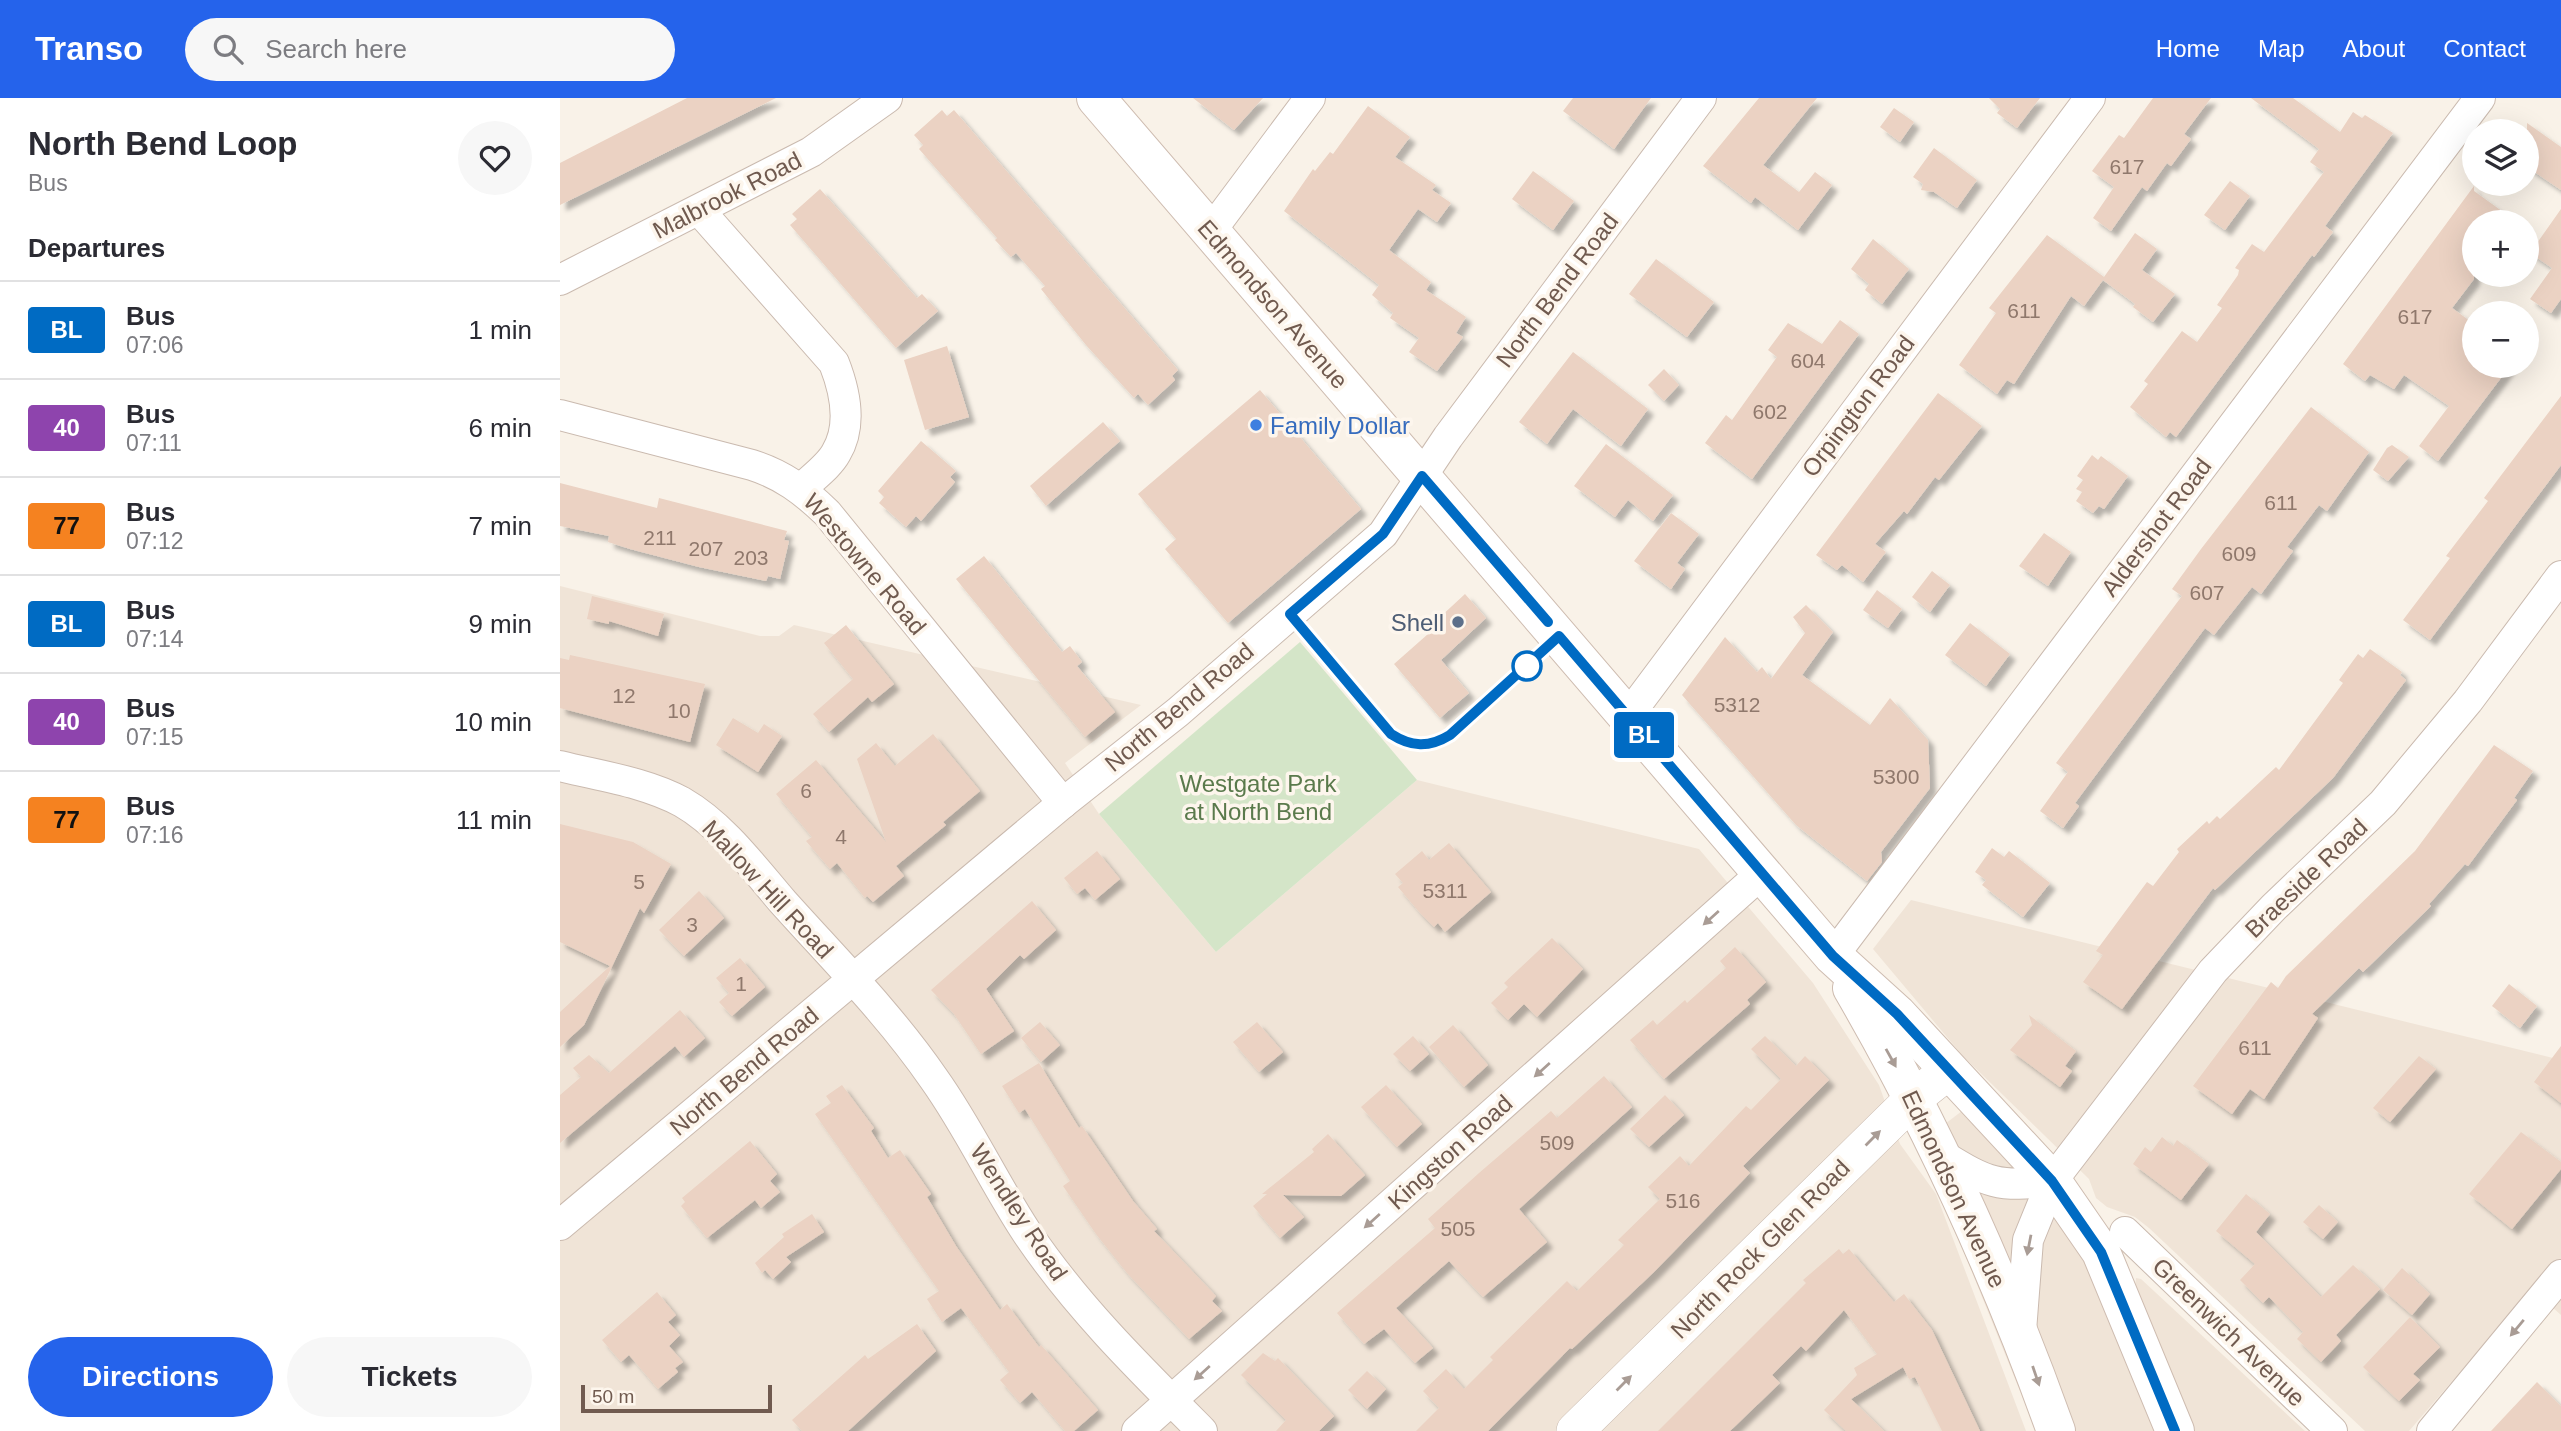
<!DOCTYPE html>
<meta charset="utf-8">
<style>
body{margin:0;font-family:Helvetica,sans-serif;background:#f7f7f7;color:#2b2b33;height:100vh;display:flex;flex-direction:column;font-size:26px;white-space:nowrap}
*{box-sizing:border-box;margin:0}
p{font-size:23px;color:#7c7c81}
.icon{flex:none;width:38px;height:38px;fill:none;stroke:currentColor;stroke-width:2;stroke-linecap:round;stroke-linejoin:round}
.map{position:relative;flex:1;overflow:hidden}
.drawer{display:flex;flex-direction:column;background:#fff;width:560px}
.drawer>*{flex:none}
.badge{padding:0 14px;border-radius:5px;font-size:24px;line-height:46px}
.tools{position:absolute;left:1902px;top:21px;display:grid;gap:14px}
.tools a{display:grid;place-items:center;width:77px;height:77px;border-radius:50%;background:#fff;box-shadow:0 7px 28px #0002;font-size:35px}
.scale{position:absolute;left:21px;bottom:18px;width:191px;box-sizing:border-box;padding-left:7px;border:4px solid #705a4f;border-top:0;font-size:19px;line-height:24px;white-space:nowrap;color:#705a4f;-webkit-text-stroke:5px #fdf6ed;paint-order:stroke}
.map>.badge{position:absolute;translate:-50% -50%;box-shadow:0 0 0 4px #fff}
h2{padding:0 28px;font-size:26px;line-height:63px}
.round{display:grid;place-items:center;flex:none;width:74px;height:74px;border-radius:37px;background:#f7f7f7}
.summary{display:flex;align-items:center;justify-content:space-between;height:119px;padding:0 28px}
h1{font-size:33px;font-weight:600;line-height:52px}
.button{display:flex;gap:14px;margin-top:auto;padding:14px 28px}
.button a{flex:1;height:80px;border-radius:42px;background:#2563eb;color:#fff;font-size:28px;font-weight:600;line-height:80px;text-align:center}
.button a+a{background:#f7f7f7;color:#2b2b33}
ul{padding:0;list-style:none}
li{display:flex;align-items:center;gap:21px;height:98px;padding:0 28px;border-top:2px solid #e1e1e2}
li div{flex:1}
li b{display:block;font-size:26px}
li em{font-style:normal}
li .badge{min-width:77px;font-weight:700;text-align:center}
header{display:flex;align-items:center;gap:42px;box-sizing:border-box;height:98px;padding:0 35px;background:#2563eb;color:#fff}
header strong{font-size:33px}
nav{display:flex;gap:38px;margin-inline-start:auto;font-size:24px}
.search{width:490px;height:63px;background:#f7f7f7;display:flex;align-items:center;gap:18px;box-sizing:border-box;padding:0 24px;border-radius:38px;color:#7c7c81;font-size:26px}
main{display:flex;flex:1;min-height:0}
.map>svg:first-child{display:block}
</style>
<header>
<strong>Transo</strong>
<div class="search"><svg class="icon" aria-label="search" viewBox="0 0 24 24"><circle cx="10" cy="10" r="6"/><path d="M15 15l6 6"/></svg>Search here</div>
<nav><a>Home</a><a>Map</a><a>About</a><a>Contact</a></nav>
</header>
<main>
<section class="drawer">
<div class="summary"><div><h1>North Bend Loop</h1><p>Bus</p></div><a class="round"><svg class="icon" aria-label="heart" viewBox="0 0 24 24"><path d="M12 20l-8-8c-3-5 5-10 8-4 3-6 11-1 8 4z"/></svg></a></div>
<h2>Departures</h2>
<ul>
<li><span class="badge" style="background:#006bc3;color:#fff">BL</span><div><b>Bus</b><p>07:06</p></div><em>1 min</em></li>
<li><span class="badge" style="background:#8e44ad;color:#fff">40</span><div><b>Bus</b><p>07:11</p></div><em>6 min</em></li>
<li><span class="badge" style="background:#f58220;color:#111">77</span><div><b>Bus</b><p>07:12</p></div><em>7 min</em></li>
<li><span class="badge" style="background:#006bc3;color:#fff">BL</span><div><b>Bus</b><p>07:14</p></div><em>9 min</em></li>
<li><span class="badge" style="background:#8e44ad;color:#fff">40</span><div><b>Bus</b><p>07:15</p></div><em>10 min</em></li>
<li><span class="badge" style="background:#f58220;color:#111">77</span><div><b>Bus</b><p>07:16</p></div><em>11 min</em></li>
</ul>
<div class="button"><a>Directions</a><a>Tickets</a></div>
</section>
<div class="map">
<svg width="2001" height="1333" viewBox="0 0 2001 1333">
<defs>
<filter id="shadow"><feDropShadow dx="6" dy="6" stdDeviation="2" flood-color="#0004"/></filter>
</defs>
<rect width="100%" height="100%" fill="#f9f2e8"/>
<g fill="#f0e4d7">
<path d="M0,488L200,538H219L234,527L581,607L505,665L539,716L656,854L857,682L1139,751L1253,885L1319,987L1340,1046L1376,1096L1466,1333H0Z"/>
<path d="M1351,802L2001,962V1217L1972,1191L1849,1333H1805L1589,1130L1575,1119L1547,1109L1536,1100L1529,1081L1402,957L1313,851Z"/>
<path d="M1402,1013L1575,1190L1576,1180L1581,1181L1745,1333H1476L1360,1045Z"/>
</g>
<path fill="#d4e5c8" d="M740,544L857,682L656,854L539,716Z"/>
<g fill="#ebd2c3" filter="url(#shadow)">
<path d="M127,0H216L0,107V65Z"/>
<path d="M633,0H703L674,32Z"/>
<path d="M1013,0H1091L1054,51L1003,13Z"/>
<path d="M1199,0H1257L1203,67L1239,94L1255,74L1272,87L1238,132L1195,99L1191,105L1143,68Z"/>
<path d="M1429,0H1480L1457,30L1437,15L1440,11Z"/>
<path d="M1593,0H1651L1624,36L1631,41L1611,68L1607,65L1587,93L1582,89L1551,133L1533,120L1554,89L1532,73L1559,37L1564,40Z"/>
<path d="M1691,0H1733L1780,34L1793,14L1802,20L1805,17L1833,35L1765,128L1773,134L1754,159L1752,157L1616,339L1610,334L1606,339L1570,309L1588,286L1584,283L1622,233L1637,244L1662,210L1657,207L1678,177L1679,172L1675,170L1692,146L1704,154L1764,74L1750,64L1759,51Z"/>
<path d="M808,8L850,39L835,59L876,87L872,92L891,105L877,124L858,111L829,152L871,184L866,192L906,219L896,235L903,239L877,273L849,254L859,240L830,220L833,215L812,197L819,187L724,113L753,71L755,73L770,54L773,56Z"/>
<path d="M1334,10L1354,24L1340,44L1320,29Z"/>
<path d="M382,12L387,18L394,12L618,272L612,278L615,282L588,307L578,296L574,300L526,247L481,191L485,188L456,155L451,159L435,142L437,140L359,51L363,47L354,37Z"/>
<path d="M1967,25L2001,49V92L1967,69Z"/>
<path d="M1374,50L1417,82L1397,110L1374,94L1361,92L1363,86L1353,79Z"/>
<path d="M973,73L1014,103L993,132L952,101Z"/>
<path d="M1670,83L1690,98L1665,132L1644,117Z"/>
<path d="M1914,88V93L1957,124H1914V181L1892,210L1914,226V268H1950L1878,363L1859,348L1889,308L1844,277L1834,291L1810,277L1805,283L1783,266Z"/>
<path d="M260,91L357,200L362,196L378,213L336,250L230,127L237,121L232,116Z"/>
<path d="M2001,111V201L1991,215L1970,201L1992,170L1970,155Z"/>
<path d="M1575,135L1597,151L1582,172L1615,196L1593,224L1573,209L1575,206L1543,182L1524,208L1511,198L1454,286L1447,282L1437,296L1399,267L1436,215L1429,210L1487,137L1544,179Z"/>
<path d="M1313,141L1349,171L1322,206L1305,192L1309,186L1291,171Z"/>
<path d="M1096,161L1154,204L1127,239L1069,196Z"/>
<path d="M1280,222L1299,236L1192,381L1145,345L1166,317L1172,322L1217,259L1208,252L1228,225L1262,246Z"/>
<path d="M387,248L409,319L365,332L344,262Z"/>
<path d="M1013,254L1088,311L1061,348L1013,311L987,346L959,324Z"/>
<path d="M1104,271L1119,287L1104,303L1088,287Z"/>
<path d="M700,292L801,411L668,525L605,451L616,441L578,396Z"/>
<path d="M1378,295L1422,328L1379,382L1375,379L1347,416L1344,413L1315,446L1326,454L1303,484L1282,467L1277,472L1256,457Z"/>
<path d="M2001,298V367L1870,542L1843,522L1890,460L1886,458L1928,403L1924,400Z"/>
<path d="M1751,309L1809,354L1767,413L1759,407L1727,449L1733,453L1701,496L1692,489L1654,537L1645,530L1515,705L1519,708L1503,730L1480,713L1508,674L1496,665L1622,498L1612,491L1641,451Z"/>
<path d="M543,324L560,343L486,408L470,388Z"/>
<path d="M361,343L396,373L390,379L395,384L361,423L356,418L346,429L319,405L324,399L318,393Z"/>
<path d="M1046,346L1113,397L1093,423L1068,402L1055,419L1014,388Z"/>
<path d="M1832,347L1849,359L1828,383L1813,372L1827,350Z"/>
<path d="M1532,357L1538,362L1541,358L1568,378L1544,411L1539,408L1533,415L1516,403L1522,394L1516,391L1523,382L1517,378Z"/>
<path d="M0,385L97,410L99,400L227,433L224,442L229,443L220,481L208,478L206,483L139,469L70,451L48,444L49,438L0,428Z"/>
<path d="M1111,415L1139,436L1117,465L1125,471L1111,491L1074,463Z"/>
<path d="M1484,435L1511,454L1488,488L1459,468Z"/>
<path d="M424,458L502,554L510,548L522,564L517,568L555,614L525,639L396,481Z"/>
<path d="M1372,473L1390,487L1370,514L1352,499Z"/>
<path d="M1317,492L1342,511L1328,530L1303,512Z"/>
<path d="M905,496L926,520L881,562L909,595L880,620L834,566L868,536L865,533Z"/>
<path d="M32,498L104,516L98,538L49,523V526L27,521Z"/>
<path d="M1246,507L1273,534L1242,577L1310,627L1330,600L1368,642L1370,690L1321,754L1322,764L1307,783L1236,727L1122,597L1165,539L1197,574L1202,569L1211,581L1245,535L1233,519Z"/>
<path d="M1410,525L1450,556L1426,588L1385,557Z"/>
<path d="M286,527L334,586L312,604L308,599L269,634L253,616L293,581L264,545Z"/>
<path d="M1810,551L1842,574L1840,577L1846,582L1773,680L1655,792L1653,790L1562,911L1523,884L1543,857L1536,853L1587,784L1593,788L1619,754L1617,751L1647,723L1649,726L1657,718L1660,721L1716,669L1719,672L1783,585L1779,582L1798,556L1803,560Z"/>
<path d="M10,557L145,586L130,644L0,610V560L9,562Z"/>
<path d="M173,620L198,635L204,626L222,638L198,674L156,647Z"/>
<path d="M373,636L420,693L383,724L386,727L336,768L344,778L313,804L307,798L305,800L277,765L270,771L246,743L252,739L216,696L256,662L326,744L297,661L316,645L335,668Z"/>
<path d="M1934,647L1973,673L1954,700L1957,702L1908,768L1905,766L1869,806L1871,808L1803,874L1799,870L1752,916L1758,920L1704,1001L1690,991L1672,1016L1633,988L1711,884L1718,890L1726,878L1855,753Z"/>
<path d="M0,726L73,744L111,766L84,815L80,810L24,927L0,949V914L50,868L0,844Z"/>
<path d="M889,745L931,794L885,834L878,825L874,829L860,815L838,789L843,785L835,776L862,753L869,762Z"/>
<path d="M1432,750L1444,759L1449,753L1490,785L1463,819L1422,787L1426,782L1415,774Z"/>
<path d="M537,753L560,781L535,802L525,790L517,796L504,780Z"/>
<path d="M139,793L164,820L124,858L99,832Z"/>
<path d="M472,803L496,832L464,861L460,857L426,891L454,933L421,956L394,916L371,892Z"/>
<path d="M992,840L1023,871L977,919L964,906L948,922L931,905L948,889L944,885Z"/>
<path d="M1175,849L1206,884L1187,902L1190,906L1104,981L1070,942L1093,922L1097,927L1125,902L1127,905L1166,870L1160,863Z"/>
<path d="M180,860L205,889L172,918L159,904L169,895L156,880Z"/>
<path d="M1949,886L1977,908L1960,930L1932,908Z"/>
<path d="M120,912L145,940L124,959L115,948L0,1045V997L21,979L13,970L29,957L49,975Z"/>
<path d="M1469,917L1516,953L1505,968L1512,973L1500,989L1450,952L1472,927Z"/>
<path d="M480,924L500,947L481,964L461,940Z"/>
<path d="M697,924L723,954L699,974L673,944Z"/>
<path d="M893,927L928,967L904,989L869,949Z"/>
<path d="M853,938L869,956L850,973L833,956Z"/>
<path d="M1205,938L1236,968L1245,958L1269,982L1183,1068L1190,1075L1094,1174L1012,1251L1010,1250L928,1333H856L879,1310L863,1293L886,1271L904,1291L933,1262L930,1259L1007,1183L1017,1193L1064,1147L1058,1142L1100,1101L1088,1089L1120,1058L1129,1068L1186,1008L1191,1012L1221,981L1191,951Z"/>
<path d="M2001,948V1005L1974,984Z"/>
<path d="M1859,958L1876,971L1830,1024L1813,1010Z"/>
<path d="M479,965L519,1030L522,1028L573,1103L597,1131L594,1133L656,1198L652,1203L662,1213L629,1241L567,1175L536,1136L503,1088L510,1083L465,1011L459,1015L442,988Z"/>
<path d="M1044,978L1072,1009L959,1111L987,1144L923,1199L889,1163L836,1210L873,1250L855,1265L824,1231L804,1246L777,1215L875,1130L868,1121L919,1075L991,1013L997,1020Z"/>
<path d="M282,987L314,1030L311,1033L328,1060L340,1052L353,1070L371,1096L367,1099L396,1148L440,1212L447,1206L479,1249L481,1247L538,1312L514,1333H505L472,1294L460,1305L440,1282L449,1274L401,1210L382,1224L367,1201L379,1193L255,1016L271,1005L266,998Z"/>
<path d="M826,987L862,1026L837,1049L801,1009Z"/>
<path d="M1105,997L1124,1017L1089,1049L1070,1031Z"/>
<path d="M1961,1034L2001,1064V1071L1952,1131L1909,1096Z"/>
<path d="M768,1036L805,1077L781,1098L723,1097L744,1119L720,1140L693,1108L707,1096H702L754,1054L752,1051Z"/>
<path d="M1602,1039L1613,1048L1617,1042L1649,1066L1621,1102L1573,1066L1585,1049L1591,1054Z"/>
<path d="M190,1043L217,1076L210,1083L220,1094L201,1110L195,1102L147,1140L121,1108L125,1104L122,1100Z"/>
<path d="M1686,1096L1710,1116L1696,1134L1761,1199L1793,1167L1820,1191L1776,1237L1781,1243L1761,1264L1737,1241L1743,1234L1709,1199L1703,1205L1680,1182L1695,1166L1656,1133Z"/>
<path d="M1759,1107L1778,1124L1763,1141L1743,1124Z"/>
<path d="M252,1116L264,1134L226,1159L231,1164L213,1181L205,1172L202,1175L195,1165L224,1139L222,1136Z"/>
<path d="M1279,1151L1283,1156L1289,1151L1334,1204L1344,1196L1372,1232L1420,1333H1382L1355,1279L1349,1281L1343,1269L1291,1301L1324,1333H1286L1264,1312L1297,1277L1294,1270L1317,1256L1284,1212L1246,1253L1241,1248L1212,1277L1220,1285L1170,1333H1098L1246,1185L1243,1182Z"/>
<path d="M1842,1170L1870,1196L1852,1217L1823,1192Z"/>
<path d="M97,1194L116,1217L108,1224L120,1237L109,1248L123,1264L115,1270L118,1274L98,1291L69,1257L61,1264L42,1242Z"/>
<path d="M1850,1219L1880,1249L1853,1276L1860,1282L1839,1303L1803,1269Z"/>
<path d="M357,1226L376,1253L288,1333H242L232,1322L305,1257L308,1261Z"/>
<path d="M703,1255L715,1263L718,1260L774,1318L759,1333H716L726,1322L681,1277Z"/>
<path d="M807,1273L826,1291L807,1311L788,1292Z"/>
<path d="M1977,1284L2001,1308V1333H1931Z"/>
</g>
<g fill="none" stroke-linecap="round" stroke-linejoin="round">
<g stroke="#cabaaf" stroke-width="32">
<g id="minor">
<path d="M139,112L274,265C285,293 293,327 276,355C269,368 252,380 241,391"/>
<path d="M650,134L750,0"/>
<path d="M0,182L251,54L327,0"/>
<path d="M0,317L192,367C223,377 243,392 267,415L503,705"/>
<path d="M1068,618L1530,0"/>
<path d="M0,668C40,678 85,684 122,704C162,727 193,769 223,804C275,862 330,917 374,981C409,1030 434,1085 467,1135C517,1209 579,1270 642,1333"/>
<path d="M1273,858L1920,0"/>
<path d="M1382,1057C1427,1085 1439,1090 1492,1083"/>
<path d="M0,1127L503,705L618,614L823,436L888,339L1141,0"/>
<path d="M1565,1134L1772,1333"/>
<path d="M1461,1233L1468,1142L1492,1083L1653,873L1714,809L1823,705L1908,603L2001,478"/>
<path d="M577,1333L1202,775"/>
<path d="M1872,1333L2001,1177"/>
</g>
</g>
<g stroke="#cabaaf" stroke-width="38">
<path id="tertiary" d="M1015,1333L1354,1000L1388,973"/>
</g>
<g stroke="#cebcb0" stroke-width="40">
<g id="secondary">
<path d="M536,0L1273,858L1337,916L1492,1083L1541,1154L1615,1333"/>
<path d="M1292,890C1374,1031 1441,1179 1496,1333"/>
</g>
</g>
<use href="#minor" stroke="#fff" stroke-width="30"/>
<use href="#tertiary" stroke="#fff" stroke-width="37"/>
<use href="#secondary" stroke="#fff" stroke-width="38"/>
</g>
<defs><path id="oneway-solid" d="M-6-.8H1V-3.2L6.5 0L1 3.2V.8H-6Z" transform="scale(1.75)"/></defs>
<g fill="#a99c95">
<use href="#oneway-solid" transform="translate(1151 820) rotate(138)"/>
<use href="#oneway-solid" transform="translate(1331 960) rotate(61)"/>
<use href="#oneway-solid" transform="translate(982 972) rotate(138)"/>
<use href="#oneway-solid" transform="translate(1313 1040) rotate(-45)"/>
<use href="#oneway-solid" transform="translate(812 1123) rotate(138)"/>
<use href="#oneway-solid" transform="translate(1469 1147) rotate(101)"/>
<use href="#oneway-solid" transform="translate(1957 1230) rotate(130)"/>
<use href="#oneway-solid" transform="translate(642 1275) rotate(138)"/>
<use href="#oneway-solid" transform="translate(1476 1278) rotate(71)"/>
<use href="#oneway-solid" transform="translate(1064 1285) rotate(-45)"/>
</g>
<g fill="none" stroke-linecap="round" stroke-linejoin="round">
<g stroke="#fff" stroke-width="16">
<path id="line" d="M988,524L862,378L823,436L730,516L831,636C851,649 869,650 890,637L999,538L1273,858L1337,916L1492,1083L1541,1154L1615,1333"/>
</g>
<use href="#line" stroke="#006bc3" stroke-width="10"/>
</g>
<circle fill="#3f7fe0" stroke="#fdf6ed" stroke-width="2.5" cx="696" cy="327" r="7"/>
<circle fill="#5c6f8a" stroke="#fdf6ed" stroke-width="2.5" cx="898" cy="524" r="7"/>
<circle fill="#fff" stroke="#006bc3" stroke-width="3.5" cx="967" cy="568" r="14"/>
<g text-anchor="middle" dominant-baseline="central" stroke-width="7" stroke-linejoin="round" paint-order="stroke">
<g font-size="21" fill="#8f786c">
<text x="1567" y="68">617</text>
<text x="1464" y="212">611</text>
<text x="1855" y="218">617</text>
<text x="1248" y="262">604</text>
<text x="1210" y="313">602</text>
<text x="1721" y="404">611</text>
<text x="100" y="439">211</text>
<text x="146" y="450">207</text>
<text x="1679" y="455">609</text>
<text x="191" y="459">203</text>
<text x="1647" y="494">607</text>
<text x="64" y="597">12</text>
<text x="1177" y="606">5312</text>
<text x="119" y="612">10</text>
<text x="1336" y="678">5300</text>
<text x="246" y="692">6</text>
<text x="281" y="738">4</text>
<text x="79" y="783">5</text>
<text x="885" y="792">5311</text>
<text x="132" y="826">3</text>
<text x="181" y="885">1</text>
<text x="1695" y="949">611</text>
<text x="997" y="1044">509</text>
<text x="1123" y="1102">516</text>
<text x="898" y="1130">505</text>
</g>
<g font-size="24" fill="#705a4f" stroke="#fdf6ed">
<text transform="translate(167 97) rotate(-27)">Malbrook Road</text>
<text transform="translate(997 192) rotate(-53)">North Bend Road</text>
<text transform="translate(713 206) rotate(49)">Edmondson Avenue</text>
<text transform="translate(1298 308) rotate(-53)">Orpington Road</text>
<text transform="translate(1596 429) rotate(-53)">Aldershot Road</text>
<text transform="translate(305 466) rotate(50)">Westowne Road</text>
<text transform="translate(619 609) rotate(-40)">North Bend Road</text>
<text transform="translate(1746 780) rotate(-44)">Braeside Road</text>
<text transform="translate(208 791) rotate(47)">Mallow Hill Road</text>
<text transform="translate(184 973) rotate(-40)">North Bend Road</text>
<text transform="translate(890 1054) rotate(-42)">Kingston Road</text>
<text transform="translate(1394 1091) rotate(65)">Edmondson Avenue</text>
<text transform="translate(459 1114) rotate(57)">Wendley Road</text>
<text transform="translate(1200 1151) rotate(-45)">North Rock Glen Road</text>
<text transform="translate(1669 1234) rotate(44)">Greenwich Avenue</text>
</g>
<g font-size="24" fill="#366cbe" stroke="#fdf6ed" text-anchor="start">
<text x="710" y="327">Family Dollar</text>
</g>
<g font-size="24" fill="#4e5e75" stroke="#fdf6ed" text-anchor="end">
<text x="884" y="524">Shell</text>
</g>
<g font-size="24" fill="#5a7a4c" stroke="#fdf6ed">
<text x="698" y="685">Westgate Park<tspan x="698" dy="28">at North Bend</tspan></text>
</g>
</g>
</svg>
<div class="tools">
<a><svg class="icon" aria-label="layers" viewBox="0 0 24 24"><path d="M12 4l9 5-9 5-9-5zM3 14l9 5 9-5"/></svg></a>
<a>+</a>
<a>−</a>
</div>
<div class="scale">50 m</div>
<b class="badge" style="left:1084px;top:637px;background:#006bc3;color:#fff">BL</b>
</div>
</main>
